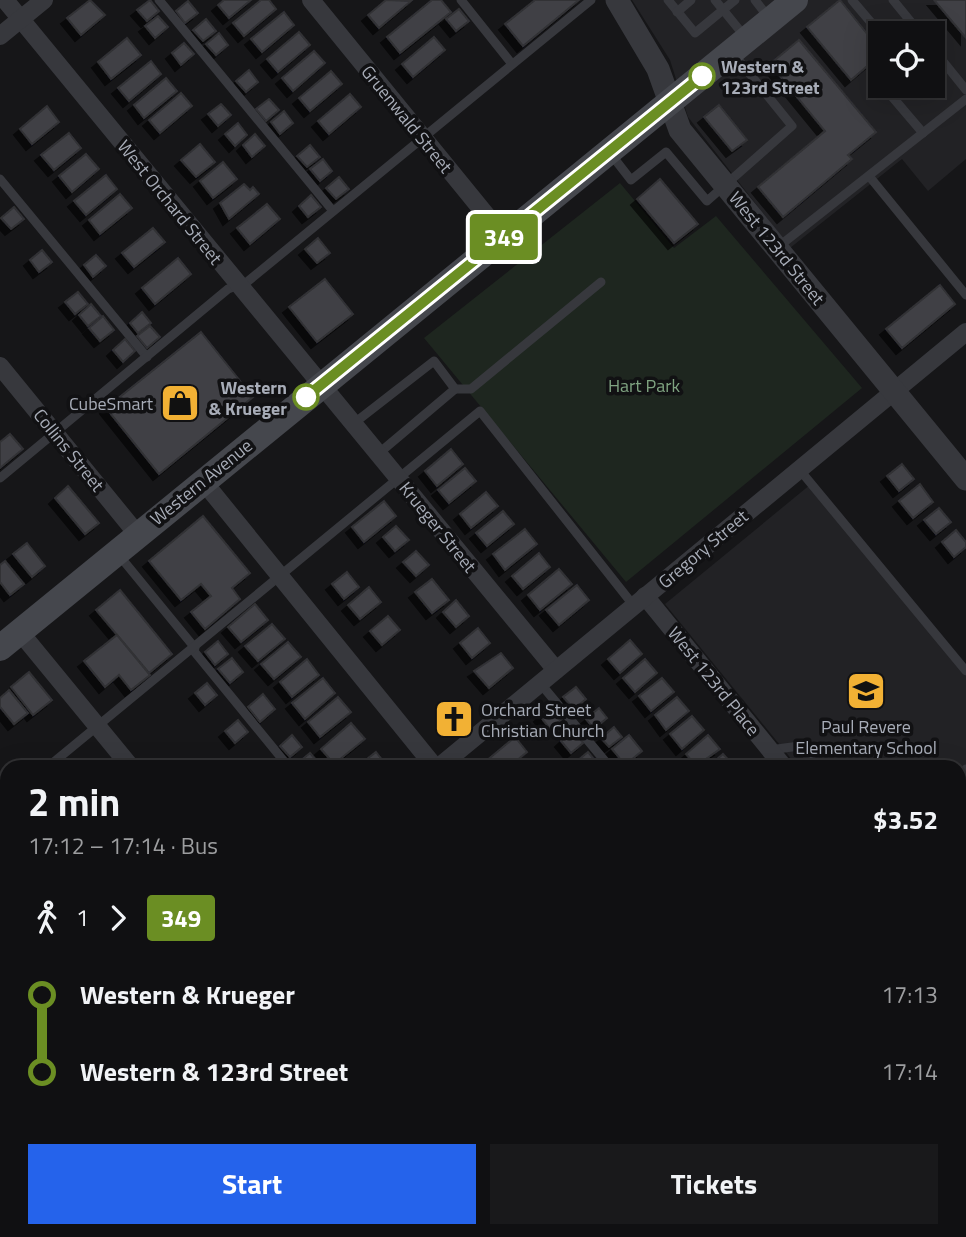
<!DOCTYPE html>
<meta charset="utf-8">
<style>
body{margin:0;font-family:"Titillium Web",sans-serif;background:#19191b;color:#f1f3f6;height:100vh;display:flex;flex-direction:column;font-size:26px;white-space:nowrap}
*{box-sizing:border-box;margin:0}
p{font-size:23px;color:#9c9d9f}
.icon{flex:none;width:38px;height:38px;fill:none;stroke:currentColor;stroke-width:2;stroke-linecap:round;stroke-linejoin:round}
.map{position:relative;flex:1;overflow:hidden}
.sheet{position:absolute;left:0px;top:760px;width:966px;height:478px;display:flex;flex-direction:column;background:#101012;border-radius:21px 21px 0 0;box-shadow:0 7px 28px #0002,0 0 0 2px #303032}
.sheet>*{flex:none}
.badge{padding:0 14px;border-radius:5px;font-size:24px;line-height:46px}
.fabs{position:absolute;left:868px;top:21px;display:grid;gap:14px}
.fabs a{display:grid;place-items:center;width:77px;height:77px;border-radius:0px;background:#101012;box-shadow:0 7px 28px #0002,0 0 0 2px #303032;font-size:35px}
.map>.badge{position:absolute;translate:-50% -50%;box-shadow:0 0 0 4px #fff}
.legs{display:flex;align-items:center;gap:10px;height:77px;padding:0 28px;font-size:23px}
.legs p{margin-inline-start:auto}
.headline{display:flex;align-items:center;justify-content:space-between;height:119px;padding:0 28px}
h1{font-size:38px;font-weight:700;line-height:52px}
.primary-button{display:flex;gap:14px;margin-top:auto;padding:14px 28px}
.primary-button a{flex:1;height:80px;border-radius:0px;background:#2563eb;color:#fff;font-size:28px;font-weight:700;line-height:80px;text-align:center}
.primary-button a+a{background:#19191b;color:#f1f3f6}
ul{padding:0 28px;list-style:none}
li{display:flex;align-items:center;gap:24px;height:77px;font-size:26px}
li i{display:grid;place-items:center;width:10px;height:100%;margin:0 9px;background:currentColor}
li i::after{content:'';width:18px;height:18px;margin:-9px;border:5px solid;border-radius:50%;background:#101012}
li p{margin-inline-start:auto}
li:first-child i{background:linear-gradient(#0000 50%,currentColor 0)}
li:last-child i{background:linear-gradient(currentColor 50%,#0000 0)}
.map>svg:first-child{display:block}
</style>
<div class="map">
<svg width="966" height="1237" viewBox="0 0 966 1237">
<defs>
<filter id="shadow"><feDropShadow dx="-6" dy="6" stdDeviation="0" flood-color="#0009"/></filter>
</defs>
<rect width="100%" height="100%" fill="#161618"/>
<g fill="#222225" fill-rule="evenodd">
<path d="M632,0H966V159L928,191L902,159L790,248L688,117L670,60ZM880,33H933V86H880Z"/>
<path d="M811,484L966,676V790L959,796V766H797L665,604Z"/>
<path d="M966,1111V1237H654L669,1230H959V1114Z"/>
</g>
<path fill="#1e261f" d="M620,183L674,248L716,216L862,388L626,582L424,338Z"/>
<g fill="#404145" stroke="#303034" stroke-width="2" filter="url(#shadow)">
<path d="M90,0L105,15L81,35L67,18Z"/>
<path d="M150,0L159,11L147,21L137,10Z"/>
<path d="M224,0H251L229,18L218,5Z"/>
<path d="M261,0H269L276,9L244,36L233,23Z"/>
<path d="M386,0L411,1L379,28L368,15Z"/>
<path d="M432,0H441L451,12L400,53L387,37Z"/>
<path d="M535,0H579L523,46L505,24Z"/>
<path d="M840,0L880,50V55L851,80L807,27Z"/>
<path d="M934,0H966V38Z"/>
<path d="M188,1L198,13L185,23L176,11Z"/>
<path d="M459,9L469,21L456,31L446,19Z"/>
<path d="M284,12L294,25L262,52L251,39Z"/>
<path d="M158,16L168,27L155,38L145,26Z"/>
<path d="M206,19L216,31L203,41L193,30Z"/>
<path d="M299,32L310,45L278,72L267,59Z"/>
<path d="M219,33L228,45L216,55L206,44Z"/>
<path d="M434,37L445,50L413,77L402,64Z"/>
<path d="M127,38L141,55L111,79L98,62Z"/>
<path d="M799,40L876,132L848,155L852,159L783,217L758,187L825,131L770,64Z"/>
<path d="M184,43L194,54L181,65L172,53Z"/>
<path d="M314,51L325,63L293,91L282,78Z"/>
<path d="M151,61L161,74L129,101L118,88Z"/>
<path d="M249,70L258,82L246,92L236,81Z"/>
<path d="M331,71L342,84L310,111L299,98Z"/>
<path d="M166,78L177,91L144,118L134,105Z"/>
<path d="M181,93L192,106L160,133L149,120Z"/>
<path d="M350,94L361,107L329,134L318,121Z"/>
<path d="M269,99L279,110L266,121L256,109Z"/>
<path d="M221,104L231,115L218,126L208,114Z"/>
<path d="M719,105L747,140L732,151L704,117Z"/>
<path d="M47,106L59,122L32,144L20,129Z"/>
<path d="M284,111L293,123L280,134L271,122Z"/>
<path d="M238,123L247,135L235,146L225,134Z"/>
<path d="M69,133L81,148L54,170L41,155Z"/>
<path d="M255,134L265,146L252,157L243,145Z"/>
<path d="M200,144L215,162L196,177L181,160Z"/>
<path d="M310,145L320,157L307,167L297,156Z"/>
<path d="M86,154L99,169L72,192L59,176Z"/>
<path d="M323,159L332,171L320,181L310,169Z"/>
<path d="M223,162L237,179L213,198L200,181Z"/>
<path d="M106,175L117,189L86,215L74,201Z"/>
<path d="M339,177L349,189L336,199L326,188Z"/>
<path d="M660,179L698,224L674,243L637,199Z"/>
<path d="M244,184L250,190L253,187L259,194L229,219L220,203Z"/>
<path d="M120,194L132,208L100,234L89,220Z"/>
<path d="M311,195L321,207L308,217L299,206Z"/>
<path d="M267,204L280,219L250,244L237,228Z"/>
<path d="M14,207L24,219L11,229L1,218Z"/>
<path d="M153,228L165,242L134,267L122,253Z"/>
<path d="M318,238L330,253L317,263L305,249Z"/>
<path d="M42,250L52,262L39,272L30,260Z"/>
<path d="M96,255L106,266L93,277L84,265Z"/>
<path d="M178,258L191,274L155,304L142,288Z"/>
<path d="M325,279L353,314L317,342L289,307Z"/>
<path d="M940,285L955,304L902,348L886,329Z"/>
<path d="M78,292L88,304L75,314L65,302Z"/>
<path d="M91,304L101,316L88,326L79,315Z"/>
<path d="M142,312L151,323L138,333L130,323Z"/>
<path d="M103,316L114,330L100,341L89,328Z"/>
<path d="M150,326L160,337L147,348L137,336Z"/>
<path d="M201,332L253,397L159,474L106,408Z"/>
<path d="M125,339L135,351L123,362L113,350Z"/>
<path d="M10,434L23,449L0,468V442Z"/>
<path d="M451,449L463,464L437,486L425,471Z"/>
<path d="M902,464L914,479L899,491L887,476Z"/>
<path d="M465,468L476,481L449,503L438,490Z"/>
<path d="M920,484L933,502L913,518L899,501Z"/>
<path d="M68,486L99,523L85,534L55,498Z"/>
<path d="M486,492L498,506L471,528L460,514Z"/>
<path d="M384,501L396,516L364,542L352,527Z"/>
<path d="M939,508L951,522L936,534L924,520Z"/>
<path d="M503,511L514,524L487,546L476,533Z"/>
<path d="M203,516L250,573L232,588L240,599L205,629L191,612L211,596L201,584L181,600L149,561Z"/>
<path d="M396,526L409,540L395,551L383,537Z"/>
<path d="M525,529L537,544L505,570L493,554Z"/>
<path d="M956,530L966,542V547L954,557L942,542Z"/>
<path d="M27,543L45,566L32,577L13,554Z"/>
<path d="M416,551L429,565L416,576L403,562Z"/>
<path d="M539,553L550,567L523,589L512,576Z"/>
<path d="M5,561L24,584L10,595L0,582V565Z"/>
<path d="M559,569L572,584L540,610L528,595Z"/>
<path d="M347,572L359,587L344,599L332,584Z"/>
<path d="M432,579L449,600L432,613L415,592Z"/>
<path d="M577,585L589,600L559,625L546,610Z"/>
<path d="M369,587L381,602L360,619L348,605Z"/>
<path d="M120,590L172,654L149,673L96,610Z"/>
<path d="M456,600L469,616L456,627L443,612Z"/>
<path d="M255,604L268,620L241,642L228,627Z"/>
<path d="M388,616L400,630L382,645L370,631Z"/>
<path d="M272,624L285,639L258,661L245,646Z"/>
<path d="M478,628L490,643L472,658L460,643Z"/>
<path d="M117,635L150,675L131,690L119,675L105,687L84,661Z"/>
<path d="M630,640L642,654L620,673L608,659Z"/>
<path d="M218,641L228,654L215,665L205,652Z"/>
<path d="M288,642L301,657L274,679L261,664Z"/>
<path d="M501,653L513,668L489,688L474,671Z"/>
<path d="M232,658L243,672L230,683L218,669Z"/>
<path d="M307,659L319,675L292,697L280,682Z"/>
<path d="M645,659L657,673L635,692L623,678Z"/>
<path d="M29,672L52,700L33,715L11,687Z"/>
<path d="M323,678L335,693L305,719L292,703Z"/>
<path d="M662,678L674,692L651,711L639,696Z"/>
<path d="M207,683L217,695L205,705L195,693Z"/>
<path d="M576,687L586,699L574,709L563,697Z"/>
<path d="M9,690L28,713L14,724L0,707V698Z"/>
<path d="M263,694L275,709L260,722L248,707Z"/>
<path d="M338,697L351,712L320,737L308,722Z"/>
<path d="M677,697L689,711L666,730L655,715Z"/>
<path d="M552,706L562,719L550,729L540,716Z"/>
<path d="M599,708L607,718L594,729L586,719Z"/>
<path d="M692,716L704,730L682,749L670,734Z"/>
<path d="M238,720L248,732L235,743L225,731Z"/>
<path d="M351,723L365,739L334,764L321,749Z"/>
<path d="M614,727L622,737L609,747L601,738Z"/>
<path d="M573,730L583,743L571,753L561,741Z"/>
<path d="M292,735L302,747L290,757L280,746Z"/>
<path d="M629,735L642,751L625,765L612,749Z"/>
<path d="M708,735L720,749L696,766L686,754Z"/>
<path d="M515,737L527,752L510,766H490L485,762Z"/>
<path d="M376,752L387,766H358Z"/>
<path d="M588,752L598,764L579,766L576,762Z"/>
<path d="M310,753L320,765L300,766L298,763Z"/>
<path d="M723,754L734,766H709Z"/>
<path d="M7,912V936L0,942V917Z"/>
<path d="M2,1066L7,1072V1091L0,1097Z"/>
<path d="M7,1093V1119L0,1125V1099Z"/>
<path d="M94,1230H124L116,1237H96L92,1232Z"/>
<path d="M260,1230H278L282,1236L252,1237Z"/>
<path d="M852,1230H866L872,1237H844Z"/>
</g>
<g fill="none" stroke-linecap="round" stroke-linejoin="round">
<g stroke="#37383d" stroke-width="9">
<path d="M159,0L333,211"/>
<path d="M461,0L512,64"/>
<path d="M668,0L695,33L735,0"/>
<path d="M715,0L746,38"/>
<path d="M755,0L769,18"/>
<path d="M852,0L874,26"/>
<path d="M893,0L920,33"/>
<path d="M677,12L691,0"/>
<path d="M933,49L966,90"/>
<path d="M873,74L880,82"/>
<path d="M883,86L923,133"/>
<path d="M610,153L631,180L666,152L707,201L792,126L733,53"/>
<path d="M869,176L966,295"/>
<path d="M0,179L147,357"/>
<path d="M778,247L966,99"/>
<path d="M455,389H471L601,282"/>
<path d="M353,424L434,361L455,389L378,454"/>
<path d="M799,469L966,671"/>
<path d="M0,478L228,289L247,282L591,0"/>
<path d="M118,554L195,648"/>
<path d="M193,650L288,766"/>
<path d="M540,683L609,766"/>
<path d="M770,750L799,746L817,766"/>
<path d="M49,766L480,411L634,606"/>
<path d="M959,775L966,769"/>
<path d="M959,802L966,796"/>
<path d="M0,807L7,801"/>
<path d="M0,1202L7,1210"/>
<path d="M23,1230L29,1237"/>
</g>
<g stroke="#37383d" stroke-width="18">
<path d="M5,0L556,670"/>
<path d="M311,0L504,237"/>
<path d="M0,36L44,0"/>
<path d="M0,366L138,535"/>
<path d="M203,481L434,766"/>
<path d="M645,596L783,766"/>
<path d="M20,632L130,766"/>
<path d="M440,766L966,332"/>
<path d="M959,983L966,992"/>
<path d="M0,1001L7,1010"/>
<path d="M189,1230L195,1237"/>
<path d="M514,1230L519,1237"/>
</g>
<path stroke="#37383d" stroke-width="23" d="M617,0L658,69L680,130L966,479"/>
<g stroke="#45474d" stroke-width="26">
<path d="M0,648L795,0"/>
<path d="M959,1080L966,1077"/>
<path d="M603,1237L618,1230"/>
</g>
</g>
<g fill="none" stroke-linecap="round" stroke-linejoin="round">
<g stroke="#fff" stroke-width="16">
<path id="line-1" d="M306,397L702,76"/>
</g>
<use href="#line-1" stroke="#6b8e23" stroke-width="10"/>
</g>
<defs>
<g id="shop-square" transform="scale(2.0125)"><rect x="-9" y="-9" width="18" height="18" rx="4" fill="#f2b134" stroke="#111113"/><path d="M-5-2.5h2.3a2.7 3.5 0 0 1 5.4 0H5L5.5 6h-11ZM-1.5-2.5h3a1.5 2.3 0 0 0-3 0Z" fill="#111"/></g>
<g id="school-square" transform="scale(2.0125)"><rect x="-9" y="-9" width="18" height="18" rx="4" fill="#f2b134" stroke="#111113"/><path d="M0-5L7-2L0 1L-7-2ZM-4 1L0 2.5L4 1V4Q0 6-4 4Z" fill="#111"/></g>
<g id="church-square" transform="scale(2.0125)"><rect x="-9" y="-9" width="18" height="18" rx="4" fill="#f2b134" stroke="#111113"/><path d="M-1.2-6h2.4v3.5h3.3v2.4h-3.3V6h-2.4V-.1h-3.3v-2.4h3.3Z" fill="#111"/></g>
</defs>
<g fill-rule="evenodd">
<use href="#shop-square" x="180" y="403"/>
<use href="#school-square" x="866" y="691"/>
<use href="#church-square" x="454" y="719"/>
</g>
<g fill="#fff" stroke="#6b8e23" stroke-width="3.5">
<circle cx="702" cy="76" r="12"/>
<circle cx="306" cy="397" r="12"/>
</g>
<g text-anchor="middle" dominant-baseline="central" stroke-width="7" stroke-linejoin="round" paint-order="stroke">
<g font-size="18" font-weight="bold" fill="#a8adb8" stroke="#111113" text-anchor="start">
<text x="721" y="66">Western &amp;<tspan x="721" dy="21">123rd Street</tspan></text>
<text x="287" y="387" text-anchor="end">Western<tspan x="287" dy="21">&amp; Krueger</tspan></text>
</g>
<g font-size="18" fill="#a8adb8" stroke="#111113">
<text transform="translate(407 119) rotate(51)">Gruenwald Street</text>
<text transform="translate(170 202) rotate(51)">West Orchard Street</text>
<text transform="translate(777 248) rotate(51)">West 123rd Street</text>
<text transform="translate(69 450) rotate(51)">Collins Street</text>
<text transform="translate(201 482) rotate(-39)">Western Avenue</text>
<text transform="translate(438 527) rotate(51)">Krueger Street</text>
<text transform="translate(703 549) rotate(-40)">Gregory Street</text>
<text transform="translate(714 681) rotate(51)">West 123rd Place</text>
</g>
<g font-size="18" fill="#7fa381" stroke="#111113">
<text x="644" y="385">Hart Park</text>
</g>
<g font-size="18" fill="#a8adb8" stroke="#111113" text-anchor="end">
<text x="153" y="403">CubeSmart</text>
<text x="481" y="709" text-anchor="start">Orchard Street<tspan x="481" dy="21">Christian Church</tspan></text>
<text x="866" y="726" text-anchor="middle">Paul Revere<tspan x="866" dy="21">Elementary School</tspan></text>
</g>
</g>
</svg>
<div class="fabs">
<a><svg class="icon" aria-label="locate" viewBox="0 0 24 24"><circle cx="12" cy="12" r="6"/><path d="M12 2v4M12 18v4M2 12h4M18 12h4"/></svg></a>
</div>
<b class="badge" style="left:504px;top:237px;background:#6b8e23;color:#fff">349</b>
<section class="sheet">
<div class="headline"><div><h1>2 min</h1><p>17:12 – 17:14 · Bus</p></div><b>$3.52</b></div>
<div class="legs"><svg class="icon" aria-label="walk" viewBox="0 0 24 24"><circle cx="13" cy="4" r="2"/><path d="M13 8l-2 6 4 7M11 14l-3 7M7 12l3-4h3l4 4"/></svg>1<svg class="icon" aria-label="forward" viewBox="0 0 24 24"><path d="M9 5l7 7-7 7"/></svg><b class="badge" style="background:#6b8e23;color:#fff">349</b></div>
<ul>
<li><i style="color:#6b8e23"></i><b>Western &amp; Krueger</b><p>17:13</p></li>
<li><i style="color:#6b8e23"></i><b>Western &amp; 123rd Street</b><p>17:14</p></li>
</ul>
<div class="primary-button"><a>Start</a><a>Tickets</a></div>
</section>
</div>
